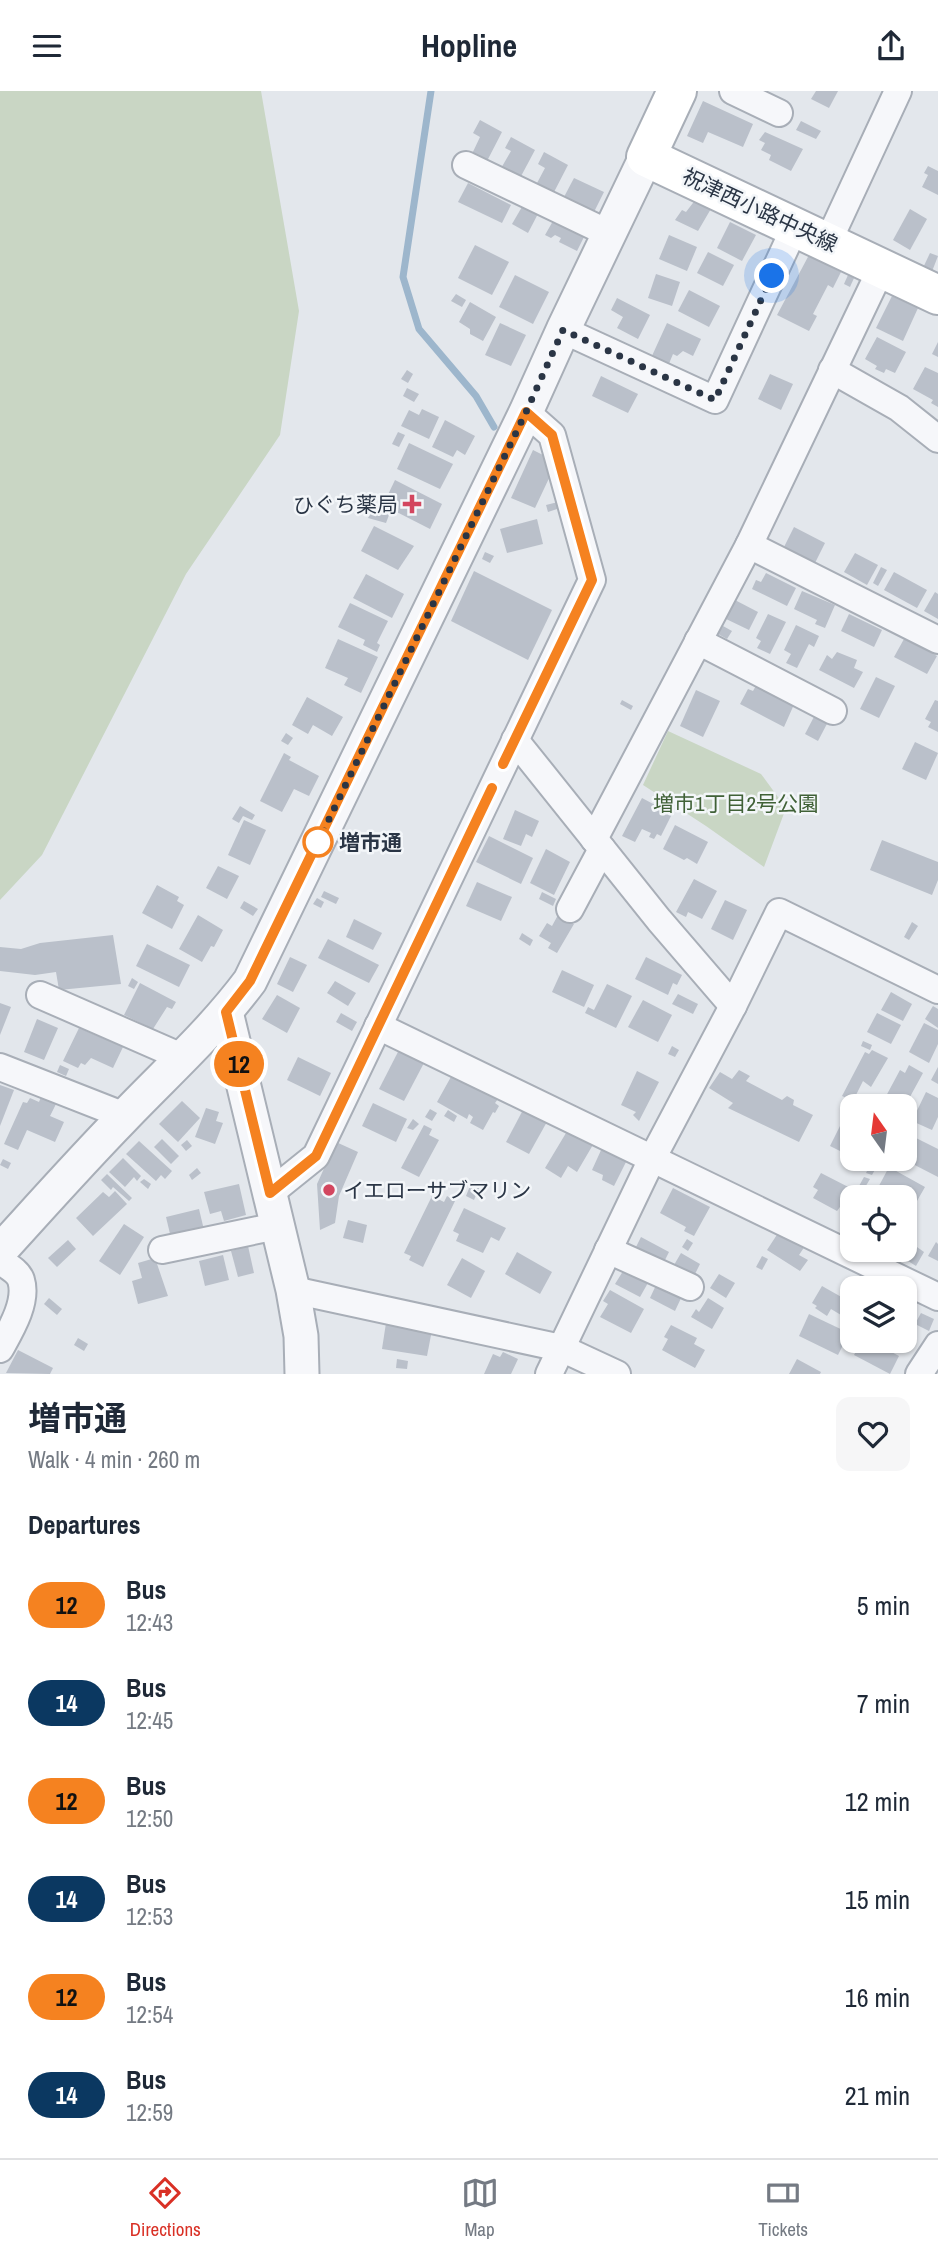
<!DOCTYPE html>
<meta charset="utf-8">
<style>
body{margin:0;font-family:"Archivo Narrow","Noto Sans JP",sans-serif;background:#f6f6f7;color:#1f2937;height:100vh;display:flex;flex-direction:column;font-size:26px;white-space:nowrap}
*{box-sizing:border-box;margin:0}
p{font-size:23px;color:#747a83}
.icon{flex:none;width:38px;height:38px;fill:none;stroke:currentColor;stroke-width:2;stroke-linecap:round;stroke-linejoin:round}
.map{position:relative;height:1283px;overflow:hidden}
.details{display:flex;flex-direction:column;background:#fff;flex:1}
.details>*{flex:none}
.badge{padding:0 14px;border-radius:23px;font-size:24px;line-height:46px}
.needle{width:46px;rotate:346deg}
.controls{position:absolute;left:840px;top:1003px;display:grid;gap:14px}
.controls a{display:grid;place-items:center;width:77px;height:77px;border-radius:14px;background:#fff;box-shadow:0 2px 5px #0004;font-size:35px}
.you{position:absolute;width:35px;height:35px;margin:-18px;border:5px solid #fff;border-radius:50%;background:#1a73e8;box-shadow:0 0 0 10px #1a73e833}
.map>.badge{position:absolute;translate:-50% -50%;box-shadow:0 0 0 4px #fff}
h2{padding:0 28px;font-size:26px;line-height:63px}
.round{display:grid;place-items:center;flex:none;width:74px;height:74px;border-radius:14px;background:#f6f6f7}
.headline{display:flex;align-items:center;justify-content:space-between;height:119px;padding:0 28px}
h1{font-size:33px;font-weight:700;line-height:52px}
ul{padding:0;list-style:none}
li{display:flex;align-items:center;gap:21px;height:98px;padding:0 28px}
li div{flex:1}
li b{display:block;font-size:26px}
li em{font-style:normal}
li .badge{min-width:77px;font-weight:700;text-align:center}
header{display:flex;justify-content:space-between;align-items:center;height:91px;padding:0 28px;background:#fff;font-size:32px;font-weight:700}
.tab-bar{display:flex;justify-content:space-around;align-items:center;height:98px;border-top:2px solid #e0e1e3;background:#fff;font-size:19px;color:#747a83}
.tab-bar a{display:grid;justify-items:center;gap:4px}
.tab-bar .active{color:#d93025}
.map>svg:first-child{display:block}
</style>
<header><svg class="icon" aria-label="menu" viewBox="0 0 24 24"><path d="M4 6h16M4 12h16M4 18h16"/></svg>Hopline<svg class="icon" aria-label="share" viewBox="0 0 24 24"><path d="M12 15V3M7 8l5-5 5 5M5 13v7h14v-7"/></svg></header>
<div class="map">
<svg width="938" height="1283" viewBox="0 0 938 1283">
<rect width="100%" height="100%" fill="#e3e7ec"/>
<g fill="#c9d6c4">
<path d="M0,0H261L299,220L280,344L186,483L42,764L0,809Z"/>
<path d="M668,640L761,683L786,717L764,776L706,735L643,694Z"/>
</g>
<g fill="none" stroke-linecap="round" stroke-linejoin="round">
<path stroke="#9db6cc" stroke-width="7" d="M431,0L403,186L419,238L476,305L494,336"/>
</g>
<g fill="#bac0ca">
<path d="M816,0H838L829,17L811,8Z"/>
<path d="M703,10L753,33L743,56L708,41L703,52L687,45Z"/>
<path d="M480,29L502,41L486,72L471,65L480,46L473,42Z"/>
<path d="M801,30L821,40L816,48L796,39Z"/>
<path d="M765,41L803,58L791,80L769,69L771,64L761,59L765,52L759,49Z"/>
<path d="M511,46L535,59L519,89L500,79L511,60L505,57Z"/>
<path d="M544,61L568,74L553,103L536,94L545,77L538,73Z"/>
<path d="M928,75L938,80V104L922,96L928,84L924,82Z"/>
<path d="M574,87L604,101L594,121L564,106Z"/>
<path d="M468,92L511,114L502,132L458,111Z"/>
<path d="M696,108L712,116L698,140L675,129L682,119L686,121Z"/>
<path d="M526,109L541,117L528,142L512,133Z"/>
<path d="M910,118L927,128L910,159L893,149Z"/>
<path d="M557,123L588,138L577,160L559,151L561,147L555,144L551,147L545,144Z"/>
<path d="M730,131L756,144L742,170L717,157Z"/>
<path d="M669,144L697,156L687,180L659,168Z"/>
<path d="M475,154L509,171L492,204L458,187Z"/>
<path d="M708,161L734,174L723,195L697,182Z"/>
<path d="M930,162L938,165L931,183L922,179Z"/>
<path d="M809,164L841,181L833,197L828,194L813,223L817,225L809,240L777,224Z"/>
<path d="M656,183L680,191L672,215L648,207Z"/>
<path d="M515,184L549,201L533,233L499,216Z"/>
<path d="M848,184L854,187L850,196L844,193Z"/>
<path d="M689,199L720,215L709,236L678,220Z"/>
<path d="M456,203L466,209L462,216L451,210Z"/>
<path d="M892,205L918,217L903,250L876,237Z"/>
<path d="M617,207L650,224L638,248L617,237L623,226L611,219Z"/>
<path d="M470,211L496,226L483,250L470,243V238L459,231Z"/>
<path d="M500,232L526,244L511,275L485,264Z"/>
<path d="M667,232L701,248L693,265L683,260L677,265L673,263L668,275L651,267Z"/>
<path d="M877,246L906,261L895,282L886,278L884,282L875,278L877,275L865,268Z"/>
<path d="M938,251V266L932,263Z"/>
<path d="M925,276L938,282V316L931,312L933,309L913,298Z"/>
<path d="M407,279L413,283L408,292L401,288Z"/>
<path d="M770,283L793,293L781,319L758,308Z"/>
<path d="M601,285L638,303L628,322L592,305Z"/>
<path d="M407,297L419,303L414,311L403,305Z"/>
<path d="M422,318L439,326L429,348L401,335L409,319L419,324Z"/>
<path d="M445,329L475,345L465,364L457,359L453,366L432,356Z"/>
<path d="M398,341L405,344L399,356L392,353Z"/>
<path d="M409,352L453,373L440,398L397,378Z"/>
<path d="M533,359L547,366L545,371L550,373L547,381L551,383L535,417L511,407Z"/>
<path d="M395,389L442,413L430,438L383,414Z"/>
<path d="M558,411L560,417L548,421L546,414Z"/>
<path d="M373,419L389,424L386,432L368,427Z"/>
<path d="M537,428L543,453L507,462L500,438Z"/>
<path d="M374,435L414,455L398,479L361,460Z"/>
<path d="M794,436L825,452L815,472L784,456Z"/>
<path d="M485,461L494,465L490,472L482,468Z"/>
<path d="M855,462L878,474L867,494L844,481Z"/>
<path d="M881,476L887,479L878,495L873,492Z"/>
<path d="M474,480L552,519L528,569L451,530Z"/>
<path d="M894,481L927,499L917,517L884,499Z"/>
<path d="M766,482L796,497L787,515L752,498L756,489L761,491Z"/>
<path d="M366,483L404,503L392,527L353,507Z"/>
<path d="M802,500L835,514L825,537L815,533L817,529L794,518Z"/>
<path d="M935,501L938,503V528L924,520Z"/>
<path d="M733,508L758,521L749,539L724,527Z"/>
<path d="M350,512L388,530L377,552L380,554L377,561L363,554L365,549L338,536Z"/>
<path d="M768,523L786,531L770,563L757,557L761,550L756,547Z"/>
<path d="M849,523L882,539L874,556L841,540Z"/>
<path d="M796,534L819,545L814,556L809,553L797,577L786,572L791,563L784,559Z"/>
<path d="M723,535L732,540L727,548L718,543Z"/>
<path d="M338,548L378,566L361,602L344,594L348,587L325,577Z"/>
<path d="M904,548L937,565L927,583L894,566Z"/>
<path d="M837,561L857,569L854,577L863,581L854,597L819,579L827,564L832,568Z"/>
<path d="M876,586L895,595L879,627L860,618Z"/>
<path d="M759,589L796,609L784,636L740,613L748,598L753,600Z"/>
<path d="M696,599L720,610L703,646L680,635Z"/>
<path d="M307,606L343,626L332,645L313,634L308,643L292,634Z"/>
<path d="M622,609L633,615L631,619L620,613Z"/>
<path d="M935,609L938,610V641L928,636L931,631L925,628Z"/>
<path d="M817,620L830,627L818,650L805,643Z"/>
<path d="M286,642L293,647L288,654L281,650Z"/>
<path d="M915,651L938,662L926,689L902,678Z"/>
<path d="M284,662L291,666L289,669L319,685L309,705L294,698L282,721L260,710Z"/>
<path d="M642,707L672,723L661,745L657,743L654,748L649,746L651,742L642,738L635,751L622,745Z"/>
<path d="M240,715L255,724L252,729L243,725L239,732L232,728Z"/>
<path d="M515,719L539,730L532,746L526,743L521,755L503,748Z"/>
<path d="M244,729L266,739L250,774L228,764Z"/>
<path d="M675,734L708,751L697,773L687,767L684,769L663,758Z"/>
<path d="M489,745L533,767L521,793L476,771Z"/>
<path d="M882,749L938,771V789L932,804L870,779Z"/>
<path d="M546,758L570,771L554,804L530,792Z"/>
<path d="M218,775L239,785L227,808L206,797Z"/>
<path d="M694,788L717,800L702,828L688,821L686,826L676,821Z"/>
<path d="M477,791L512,806L501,830L466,815Z"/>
<path d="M157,794L179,806L177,810L184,814L172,838L142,822Z"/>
<path d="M324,800L339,807L336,813L321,806Z"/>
<path d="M542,801L556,808L553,815L539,808Z"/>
<path d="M317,807L324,811L321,817L313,813Z"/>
<path d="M725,809L747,819L733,849L711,838Z"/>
<path d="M244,810L258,818L253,825L240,817Z"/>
<path d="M198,824L223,839L214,856L211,855L202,871L179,858Z"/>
<path d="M558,824L574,833L557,862L548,857L551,852L539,845L547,832L552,835Z"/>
<path d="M354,828L382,842L373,859L346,846Z"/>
<path d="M912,831L918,835L909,849L904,846Z"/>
<path d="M522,842L533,849L530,855L519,848Z"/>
<path d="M113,844L121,893L59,899L56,881L35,884L0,880V856L21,858L40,852Z"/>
<path d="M328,848L379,874L369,892L318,867Z"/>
<path d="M147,853L190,874L179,896L136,875Z"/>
<path d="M290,866L307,874L293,901L277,893Z"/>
<path d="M646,866L682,884L677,894L673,892L668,904L635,888Z"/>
<path d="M562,879L594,894L584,916L552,901Z"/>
<path d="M132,887L138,891L134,898L128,895Z"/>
<path d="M335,890L356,902L348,915L327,902Z"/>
<path d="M140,892L176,911L172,918L167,916L153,938L124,924Z"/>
<path d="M607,893L632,905L616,937L585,922L588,916L594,919Z"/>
<path d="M891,901L912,913L903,930L881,919Z"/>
<path d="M678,903L698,913L693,923L672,913Z"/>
<path d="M277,904L300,917L287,942L262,928Z"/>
<path d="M643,909L672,924L658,951L628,936Z"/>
<path d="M0,912L11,916L0,944Z"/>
<path d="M933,915L938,918V937L925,928Z"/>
<path d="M341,922L357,931L352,940L336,931Z"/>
<path d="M877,922L901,934L891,953L867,941Z"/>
<path d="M37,928L58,937L44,969L24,961Z"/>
<path d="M924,932L938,939V953L929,972L909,961Z"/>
<path d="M79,937L123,956L113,977L91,967L85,974L81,972L78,977L63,970Z"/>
<path d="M863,950L872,954L870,959L861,955Z"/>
<path d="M672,955L679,959L675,966L668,963Z"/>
<path d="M400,957L425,970L404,1010L379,998Z"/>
<path d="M872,959L888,967L871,996L863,990L853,1010L842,1005L865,961L869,963Z"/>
<path d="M298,966L331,982L320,1005L287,989Z"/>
<path d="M60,974L69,978L66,985L57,981Z"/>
<path d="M909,974L923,982L905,1015H900L885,1007L900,979L905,982Z"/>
<path d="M938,976V993L931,989Z"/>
<path d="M739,979L750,985L746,990L782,1009L787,1005L794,1009L793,1014L813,1024L799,1051L728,1017L733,1012L709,997L720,981L732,988Z"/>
<path d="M637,980L659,991L639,1030L633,1024L636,1021L621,1014Z"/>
<path d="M452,984L498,1008L495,1012L499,1015L495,1022L493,1021L483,1039L470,1032L473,1026L469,1023L467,1028L437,1011Z"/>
<path d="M0,994L14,999L0,1035Z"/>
<path d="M926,1001L938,1007V1026L932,1039L912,1030Z"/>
<path d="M41,1006L56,1013L50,1025L64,1031L55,1051L27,1039L18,1059L4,1053L23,1011L27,1012L30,1007L39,1011Z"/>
<path d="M182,1010L200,1027L178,1051L159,1033Z"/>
<path d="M373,1012L407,1028L396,1051L362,1035Z"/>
<path d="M206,1017L219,1021L216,1030L223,1032L215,1053L195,1046Z"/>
<path d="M524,1017L548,1029L529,1063L506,1051Z"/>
<path d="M430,1018L437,1022L432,1030L425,1026Z"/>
<path d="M448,1019L457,1025L454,1031L444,1025Z"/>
<path d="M413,1028L419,1033L413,1039L407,1037Z"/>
<path d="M843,1029L852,1034V1057L846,1054L842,1061L830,1055Z"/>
<path d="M424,1034L432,1038L429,1044L439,1049L419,1086L401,1077Z"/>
<path d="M569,1037L594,1052L577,1081L568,1075L561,1087L545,1077Z"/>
<path d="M906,1042L938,1058V1086L905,1069Z"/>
<path d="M162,1048L179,1065L171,1073L154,1056Z"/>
<path d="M187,1049L192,1055L186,1060L181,1054Z"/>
<path d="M139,1050L172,1080L165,1088L161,1084L156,1090L126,1063Z"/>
<path d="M336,1051L358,1061L339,1105L335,1132L320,1139L317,1093Z"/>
<path d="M602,1057L627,1069L614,1095L602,1089L603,1084L592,1079Z"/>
<path d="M123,1067L141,1085L137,1090L134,1086L125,1096L109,1081Z"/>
<path d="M3,1068L11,1072L8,1078L0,1074Z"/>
<path d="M871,1072L877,1075L872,1084L866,1082Z"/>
<path d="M889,1076L925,1096L913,1117L905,1112V1106H894L889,1104L888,1106H873Z"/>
<path d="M197,1077L201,1082L192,1089L189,1084Z"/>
<path d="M821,1082L860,1102L858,1106H852V1117L849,1121L840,1116L837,1120L813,1107L818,1099L813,1096Z"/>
<path d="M107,1083L132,1107L129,1110L113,1096L111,1099L101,1089Z"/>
<path d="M864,1086L870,1088L864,1098L859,1095Z"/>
<path d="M144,1088L151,1093L148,1098L140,1091Z"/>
<path d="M472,1090L481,1093L474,1109L466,1105Z"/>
<path d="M239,1093L246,1124L224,1130L221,1120L210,1123L204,1101Z"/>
<path d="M673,1097L710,1116L694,1145L684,1140L686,1136L660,1122Z"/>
<path d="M115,1100L127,1113L93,1145L76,1127L103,1101L109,1106Z"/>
<path d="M432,1105L444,1111L447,1105L455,1110L423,1176L409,1169L411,1165L404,1162Z"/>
<path d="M464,1117L506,1137L499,1150L491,1146L483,1162L456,1150L459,1143L453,1140Z"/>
<path d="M199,1118L204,1139L171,1147L166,1126Z"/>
<path d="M348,1129L367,1134L363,1152L343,1147Z"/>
<path d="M124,1133L144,1146L120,1184L99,1170Z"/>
<path d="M780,1139L805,1155L799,1164L808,1169L800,1180L767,1159Z"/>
<path d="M641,1146L669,1161L662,1175L634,1160Z"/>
<path d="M687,1148L693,1152L688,1160L682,1156Z"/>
<path d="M68,1149L76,1158L57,1176L48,1167Z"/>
<path d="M936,1151L938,1153V1170L928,1165Z"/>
<path d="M248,1155L254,1182L238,1186L231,1160Z"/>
<path d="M917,1156L924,1161L916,1175L908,1170Z"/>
<path d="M517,1161L552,1181L540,1203L505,1183Z"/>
<path d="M681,1162L700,1173L694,1185L674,1174Z"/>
<path d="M223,1164L229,1189L205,1195L199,1170Z"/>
<path d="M762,1165L768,1168L762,1179L756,1176Z"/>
<path d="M155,1167L168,1205L138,1213L132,1190L142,1187L138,1172Z"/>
<path d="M462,1167L485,1180L471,1207L447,1194Z"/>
<path d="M625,1177L649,1190L640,1206L615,1193Z"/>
<path d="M719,1183L735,1192L726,1207L710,1197Z"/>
<path d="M657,1192L682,1205L675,1220L650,1207Z"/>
<path d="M822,1195L852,1212L851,1230L831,1218L827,1225L815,1217L817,1215L812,1212Z"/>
<path d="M610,1199L644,1218L631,1242L600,1226L608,1213L603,1210Z"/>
<path d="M49,1207L62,1218L57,1224L44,1213Z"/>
<path d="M708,1207L724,1217L712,1238L691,1226L696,1218L699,1221Z"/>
<path d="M905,1215L916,1221L905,1243Z"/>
<path d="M921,1222L934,1228L929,1240L915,1233Z"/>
<path d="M809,1223L849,1242L838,1264L799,1245Z"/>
<path d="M386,1232L432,1239L427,1265L382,1258Z"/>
<path d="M671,1234L697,1247L694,1253L705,1259L695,1277L662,1259L668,1248L664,1246Z"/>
<path d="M78,1247L88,1253L84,1260L74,1254Z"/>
<path d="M862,1250H871L899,1265L890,1283L854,1264Z"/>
<path d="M18,1259L53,1277L50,1283L6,1282Z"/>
<path d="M503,1261L518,1268L511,1283H484L493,1263L500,1266Z"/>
<path d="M397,1268L408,1270L407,1278L396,1277Z"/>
<path d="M797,1268L821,1281L820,1283H789Z"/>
</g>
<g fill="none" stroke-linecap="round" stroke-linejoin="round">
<g stroke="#a8aeb7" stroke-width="30">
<g id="minor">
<path d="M733,0L779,22"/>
<path d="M466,74L610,143"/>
<path d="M828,151L898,0"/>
<path d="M563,239L715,309L795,136"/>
<path d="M832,279L899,317L938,348"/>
<path d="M749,454L938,549"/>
<path d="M698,550L833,620"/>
<path d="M515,649L659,829L733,915"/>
<path d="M594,748L749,454L882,176"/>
<path d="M570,818L602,758"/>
<path d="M40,904L184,967"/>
<path d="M378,935L938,1206"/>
<path d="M0,976L125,1025"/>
<path d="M270,1102L316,1065L592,489L552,344L526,321"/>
<path d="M162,1159L277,1135"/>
<path d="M608,1159L690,1196"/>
<path d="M0,1170C7,1175 18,1180 21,1189C28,1211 10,1240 0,1258"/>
<path d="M293,1199L561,1257L617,1283"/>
<path d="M549,1283L652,1068L733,915L779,821L938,899"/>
<path d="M919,1283L938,1254"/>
</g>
</g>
<g stroke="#a8aeb7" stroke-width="37">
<g id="tertiary">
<path d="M226,921L293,1199L301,1245L302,1283"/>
<path d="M0,1160C41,1115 81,1070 123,1027C168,980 211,942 250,890L526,321L563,239L646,66"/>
</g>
</g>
<g stroke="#a8aeb7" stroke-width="42">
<path id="secondary" d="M677,0L646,66L938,204"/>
</g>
<use href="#minor" stroke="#f6f7fa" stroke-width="26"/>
<use href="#tertiary" stroke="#f6f7fa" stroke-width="33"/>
<use href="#secondary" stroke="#fff" stroke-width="38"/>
</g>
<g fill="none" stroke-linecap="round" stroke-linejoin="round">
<g stroke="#fff" stroke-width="16">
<path id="line" d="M492,697L316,1065L270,1102L226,921L250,890L526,321L552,344L592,489L503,673"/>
</g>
<use href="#line" stroke="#f58220" stroke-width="10"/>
<path stroke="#2a3545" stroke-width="7" stroke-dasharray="0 12.6" d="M318,751L526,321L563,239L715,309L772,185"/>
</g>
<g fill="#d3465f" stroke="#f3f6f9" stroke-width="2.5">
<path d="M408.5 402.5h7v7h7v7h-7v7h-7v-7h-7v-7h7z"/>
<circle cx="329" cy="1099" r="7"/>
</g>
<circle fill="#fff" stroke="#f58220" stroke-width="3.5" cx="318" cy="751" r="14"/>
<g text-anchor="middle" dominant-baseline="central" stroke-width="5" stroke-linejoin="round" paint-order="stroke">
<g font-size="21" fill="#2a3545" stroke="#f3f6f9">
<text transform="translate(760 119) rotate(25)">祝津西小路中央線</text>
</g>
<g font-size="21" fill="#2a3545" stroke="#f3f6f9" text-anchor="end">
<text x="398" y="413">ひぐち薬局</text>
<text x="343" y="1099" text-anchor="start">イエローサブマリン</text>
</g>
<g font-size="21" fill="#406137" stroke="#f3f6f9">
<text x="736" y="712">増市1丁目2号公園</text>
</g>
<g font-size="21" font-weight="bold" fill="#2a3545" stroke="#f3f6f9" text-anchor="start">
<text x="339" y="751">増市通</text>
</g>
</g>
</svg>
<div class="controls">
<a><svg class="needle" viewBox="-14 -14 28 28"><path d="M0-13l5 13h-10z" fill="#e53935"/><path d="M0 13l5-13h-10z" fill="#747a83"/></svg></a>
<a><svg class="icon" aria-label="locate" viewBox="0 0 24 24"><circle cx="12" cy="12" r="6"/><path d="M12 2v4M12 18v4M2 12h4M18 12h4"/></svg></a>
<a><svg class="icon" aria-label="layers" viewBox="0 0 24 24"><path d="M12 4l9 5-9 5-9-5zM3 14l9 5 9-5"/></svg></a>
</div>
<div class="you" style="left:772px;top:185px"></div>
<b class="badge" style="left:239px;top:973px;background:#f58220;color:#111">12</b>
</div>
<section class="details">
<div class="headline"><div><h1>増市通</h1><p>Walk · 4 min · 260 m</p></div><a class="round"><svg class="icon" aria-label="heart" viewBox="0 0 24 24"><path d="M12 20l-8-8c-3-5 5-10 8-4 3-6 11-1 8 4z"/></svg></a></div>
<h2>Departures</h2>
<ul>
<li><span class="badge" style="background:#f58220;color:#111">12</span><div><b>Bus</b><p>12:43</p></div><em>5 min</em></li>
<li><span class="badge" style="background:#0b3861;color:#fff">14</span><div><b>Bus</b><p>12:45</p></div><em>7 min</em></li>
<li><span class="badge" style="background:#f58220;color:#111">12</span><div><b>Bus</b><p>12:50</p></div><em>12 min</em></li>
<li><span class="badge" style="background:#0b3861;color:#fff">14</span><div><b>Bus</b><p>12:53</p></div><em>15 min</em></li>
<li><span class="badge" style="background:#f58220;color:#111">12</span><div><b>Bus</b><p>12:54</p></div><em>16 min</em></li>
<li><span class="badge" style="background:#0b3861;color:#fff">14</span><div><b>Bus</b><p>12:59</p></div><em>21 min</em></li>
</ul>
</section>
<nav class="tab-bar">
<a class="active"><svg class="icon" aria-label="directions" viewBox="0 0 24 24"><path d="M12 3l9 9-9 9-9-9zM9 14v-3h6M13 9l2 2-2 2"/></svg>Directions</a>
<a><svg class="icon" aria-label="map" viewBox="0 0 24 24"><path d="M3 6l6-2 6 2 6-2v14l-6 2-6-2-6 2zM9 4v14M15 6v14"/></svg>Map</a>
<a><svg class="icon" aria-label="tickets" viewBox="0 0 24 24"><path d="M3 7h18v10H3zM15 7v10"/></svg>Tickets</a>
</nav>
